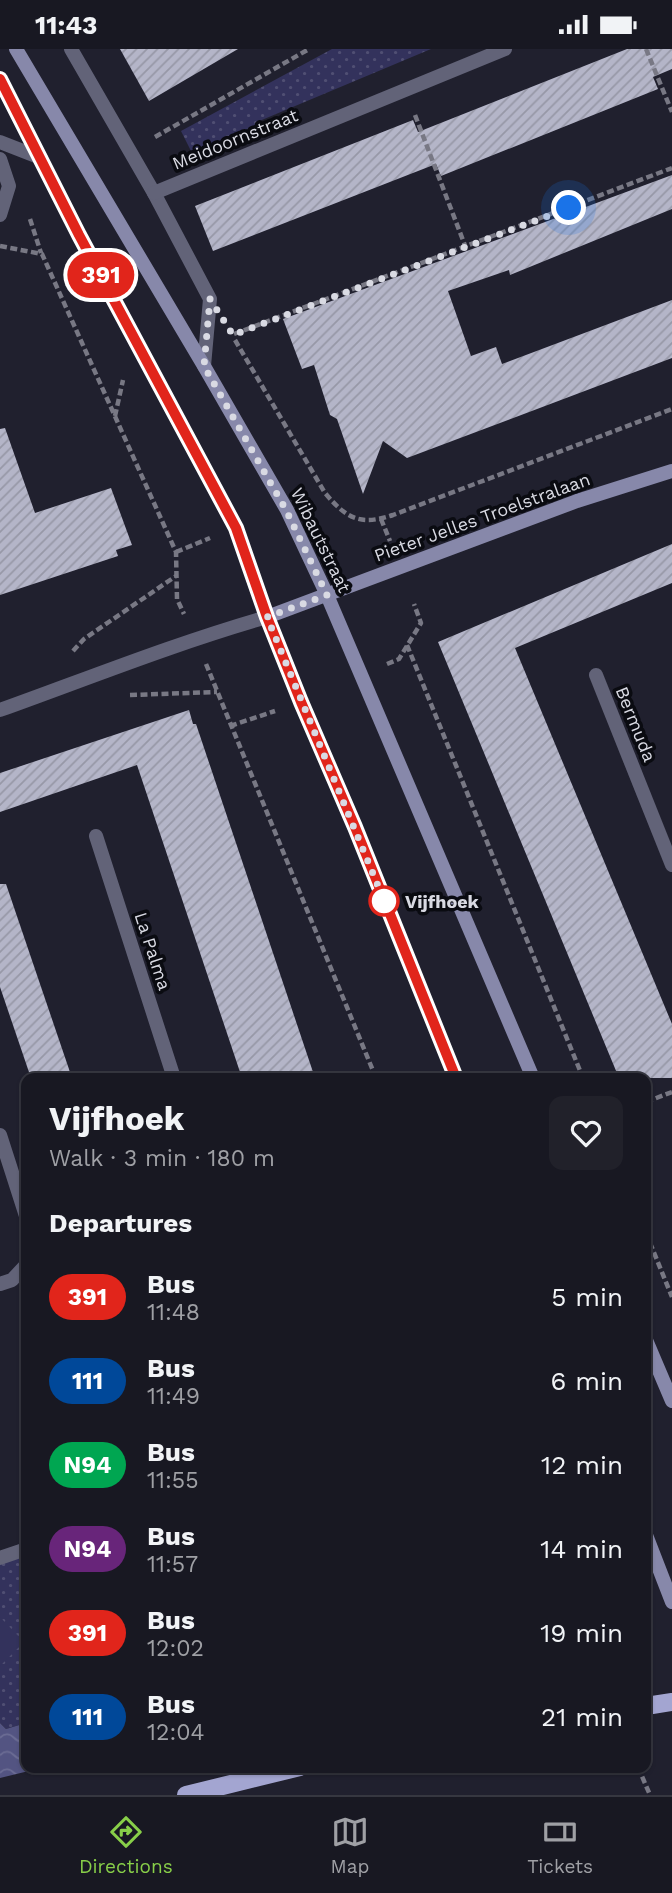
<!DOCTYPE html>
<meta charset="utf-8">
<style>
body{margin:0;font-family:"Work Sans",sans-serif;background:#21212a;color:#f1f3f6;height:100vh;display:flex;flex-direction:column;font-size:26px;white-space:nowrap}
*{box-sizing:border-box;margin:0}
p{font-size:23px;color:#9fa0a5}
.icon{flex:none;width:38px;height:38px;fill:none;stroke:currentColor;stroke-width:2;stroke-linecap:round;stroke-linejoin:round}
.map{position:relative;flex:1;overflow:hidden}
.drawer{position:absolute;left:21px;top:1024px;width:630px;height:700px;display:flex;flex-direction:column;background:#181822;border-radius:14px;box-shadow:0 2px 5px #0004,0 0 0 2px #363740}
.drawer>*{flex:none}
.badge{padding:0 14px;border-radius:23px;font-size:24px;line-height:46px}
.you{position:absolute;width:35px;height:35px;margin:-18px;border:5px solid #fff;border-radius:50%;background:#1a73e8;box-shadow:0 0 0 10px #1a73e833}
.map>.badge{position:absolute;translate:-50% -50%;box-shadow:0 0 0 4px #fff}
h2{padding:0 28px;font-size:26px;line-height:63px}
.round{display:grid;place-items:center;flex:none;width:74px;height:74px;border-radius:14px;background:#21212a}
.summary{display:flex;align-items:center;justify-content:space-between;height:119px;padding:0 28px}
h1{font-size:33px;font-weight:700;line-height:52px}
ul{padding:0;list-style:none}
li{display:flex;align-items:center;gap:21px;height:84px;padding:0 28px}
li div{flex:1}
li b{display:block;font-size:26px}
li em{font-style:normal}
li .badge{min-width:77px;font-weight:700;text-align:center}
.status{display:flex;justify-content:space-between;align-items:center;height:49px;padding:0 35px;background:#181822;direction:ltr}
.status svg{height:19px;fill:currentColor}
.tabs{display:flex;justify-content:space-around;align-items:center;height:98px;border-top:2px solid #363740;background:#181822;font-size:19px;color:#9fa0a5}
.tabs a{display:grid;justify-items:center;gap:4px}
.tabs .current{color:#88cf49}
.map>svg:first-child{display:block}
</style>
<div class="status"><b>11:43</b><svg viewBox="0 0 49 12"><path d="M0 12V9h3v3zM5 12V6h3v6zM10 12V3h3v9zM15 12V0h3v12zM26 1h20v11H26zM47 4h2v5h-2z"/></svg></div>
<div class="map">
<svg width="672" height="1746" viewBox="0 0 672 1746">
<defs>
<pattern id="grass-dots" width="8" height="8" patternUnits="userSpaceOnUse" patternTransform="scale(1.75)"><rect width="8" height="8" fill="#33325c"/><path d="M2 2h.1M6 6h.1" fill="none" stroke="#504f73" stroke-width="1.8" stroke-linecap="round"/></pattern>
<pattern id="water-waves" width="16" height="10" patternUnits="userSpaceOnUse" patternTransform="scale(1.75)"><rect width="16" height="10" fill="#535482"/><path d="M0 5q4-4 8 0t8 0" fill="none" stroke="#6b6c94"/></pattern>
<pattern id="building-hatch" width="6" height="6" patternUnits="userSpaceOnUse" patternTransform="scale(1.75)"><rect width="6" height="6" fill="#b4b5c8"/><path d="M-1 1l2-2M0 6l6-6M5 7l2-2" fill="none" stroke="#9798a7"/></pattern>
</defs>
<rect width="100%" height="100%" fill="#20202e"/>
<g fill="url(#grass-dots)">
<path d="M332,0H431L257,73L258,86L196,112L181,82Z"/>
<path d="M26,1505V1674L6,1680L0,1674V1514Z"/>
</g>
<path fill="#33325c" d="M0,1568L24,1593L0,1617Z"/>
<path fill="url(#water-waves)" d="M0,1674L6,1680L26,1674V1718L41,1719L0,1729Z"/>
<g fill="url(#building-hatch)">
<path d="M120,0H238L149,52Z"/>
<path d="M627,0H672V20L653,28L658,40L441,127L436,115L213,202L195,157L413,71L418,83Z"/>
<path d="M672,126V160L510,226L509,221L448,242L471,307L496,298L502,315L672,251V309L407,409L383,392L363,445L337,370L330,366L314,316L302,320L283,270Z"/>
<path d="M5,379L35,464L111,439L132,496L116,501L118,507L0,546V380Z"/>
<path d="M672,495V534L515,599L672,975V1029H619L438,593Z"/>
<path d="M189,661L193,675H196L315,1029H242L137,716L0,763V724Z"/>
<path d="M0,835H6L72,1029H31L0,938Z"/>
</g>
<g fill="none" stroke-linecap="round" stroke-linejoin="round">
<g stroke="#787884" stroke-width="4.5" stroke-dasharray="7 3.5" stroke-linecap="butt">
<path d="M646,0L672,63"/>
<path d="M415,66L466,199"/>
<path d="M155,88L309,0"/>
<path d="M30,170L41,204"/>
<path d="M0,197L42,205L176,503L177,550L184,565"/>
<path d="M234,285L672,119"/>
<path d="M235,291L325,444C347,470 360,477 393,466L672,360"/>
<path d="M115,367L123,331"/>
<path d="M381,470L390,492"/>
<path d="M176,503L210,489"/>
<path d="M407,596L583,1029"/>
<path d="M73,602L84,590L176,527"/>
<path d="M206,615L376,1029"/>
<path d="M387,615L399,610L421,574L414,555"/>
<path d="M130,646L217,643"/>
<path d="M230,677L275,662"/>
<path d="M646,1053L672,1043"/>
<path d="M646,1184L672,1248"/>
<path d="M638,1718L650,1746"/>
</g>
<g stroke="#626378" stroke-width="14">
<path d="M71,0L154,144L210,250L204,317"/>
<path d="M0,93L41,109"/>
<path d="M0,110L9,137L0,166"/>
<path d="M154,144L505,0"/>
<path d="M596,626L672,816"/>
<path d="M0,661C89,629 176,594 267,568"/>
<path d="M96,787L174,1029"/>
<path d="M0,1086L26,1167"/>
<path d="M0,1235L12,1231L26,1216"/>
<path d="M0,1509L26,1500"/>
</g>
<g stroke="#8788aa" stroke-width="14">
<path d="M16,0L204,317L287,461L327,546L533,1029"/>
<path d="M0,30L79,186L236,479L267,568L301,653L355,778L456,1029"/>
<path d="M267,568L577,452L672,422"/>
<path d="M646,1291L672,1352"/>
<path d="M646,1486L672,1553"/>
</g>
<g stroke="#a3a5d1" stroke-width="18">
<path d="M646,1657L672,1653"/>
<path d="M186,1746L300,1718"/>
</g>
</g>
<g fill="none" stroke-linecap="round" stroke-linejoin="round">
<g stroke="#fff" stroke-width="16">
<path id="line" d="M0,30L79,186L236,479L267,568L301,653L355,778L456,1029"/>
</g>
<use href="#line" stroke="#e1251b" stroke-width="10"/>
<path stroke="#d9dae3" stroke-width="7" stroke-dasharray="0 12.6" d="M384,852L388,861L267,568L327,546L286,461L204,317L210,250L233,286L569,159"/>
</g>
<circle fill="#fff" stroke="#e1251b" stroke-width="3.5" cx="384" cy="852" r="14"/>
<g text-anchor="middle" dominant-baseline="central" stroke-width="7" stroke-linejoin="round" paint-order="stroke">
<g font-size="18" fill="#d9dae3" stroke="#0a0b11">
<text transform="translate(235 90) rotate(-22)">Meidoornstraat</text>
<text transform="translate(482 468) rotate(-20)">Pieter Jelles Troelstralaan</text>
<text transform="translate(321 491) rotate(64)">Wibautstraat</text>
<text transform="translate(636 675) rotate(68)">Bermuda</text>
<text transform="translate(153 902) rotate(72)">La Palma</text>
</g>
<g font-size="18" font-weight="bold" fill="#d9dae3" stroke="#0a0b11" text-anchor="start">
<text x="405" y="852">Vijfhoek</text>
</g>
</g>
</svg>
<div class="you" style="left:569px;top:159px"></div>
<b class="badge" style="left:101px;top:226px;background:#e1251b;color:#fff">391</b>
<section class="drawer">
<div class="summary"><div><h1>Vijfhoek</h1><p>Walk · 3 min · 180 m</p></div><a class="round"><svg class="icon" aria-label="heart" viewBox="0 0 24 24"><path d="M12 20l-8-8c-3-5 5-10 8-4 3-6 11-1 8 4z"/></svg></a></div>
<h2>Departures</h2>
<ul>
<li><span class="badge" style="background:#e1251b;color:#fff">391</span><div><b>Bus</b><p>11:48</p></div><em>5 min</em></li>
<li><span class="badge" style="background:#004899;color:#fff">111</span><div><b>Bus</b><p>11:49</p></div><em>6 min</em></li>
<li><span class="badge" style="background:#00a651;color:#fff">N94</span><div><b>Bus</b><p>11:55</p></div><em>12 min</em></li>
<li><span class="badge" style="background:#68257a;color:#fff">N94</span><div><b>Bus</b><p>11:57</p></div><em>14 min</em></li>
<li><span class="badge" style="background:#e1251b;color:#fff">391</span><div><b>Bus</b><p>12:02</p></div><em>19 min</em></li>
<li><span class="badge" style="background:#004899;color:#fff">111</span><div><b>Bus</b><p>12:04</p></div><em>21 min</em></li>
</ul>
</section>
</div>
<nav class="tabs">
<a class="current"><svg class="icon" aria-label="directions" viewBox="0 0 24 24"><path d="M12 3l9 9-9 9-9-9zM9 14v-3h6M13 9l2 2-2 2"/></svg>Directions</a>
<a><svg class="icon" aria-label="map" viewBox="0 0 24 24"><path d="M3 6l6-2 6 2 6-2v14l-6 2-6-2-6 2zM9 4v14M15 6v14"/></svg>Map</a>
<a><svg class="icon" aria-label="tickets" viewBox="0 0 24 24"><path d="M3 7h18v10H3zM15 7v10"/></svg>Tickets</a>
</nav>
